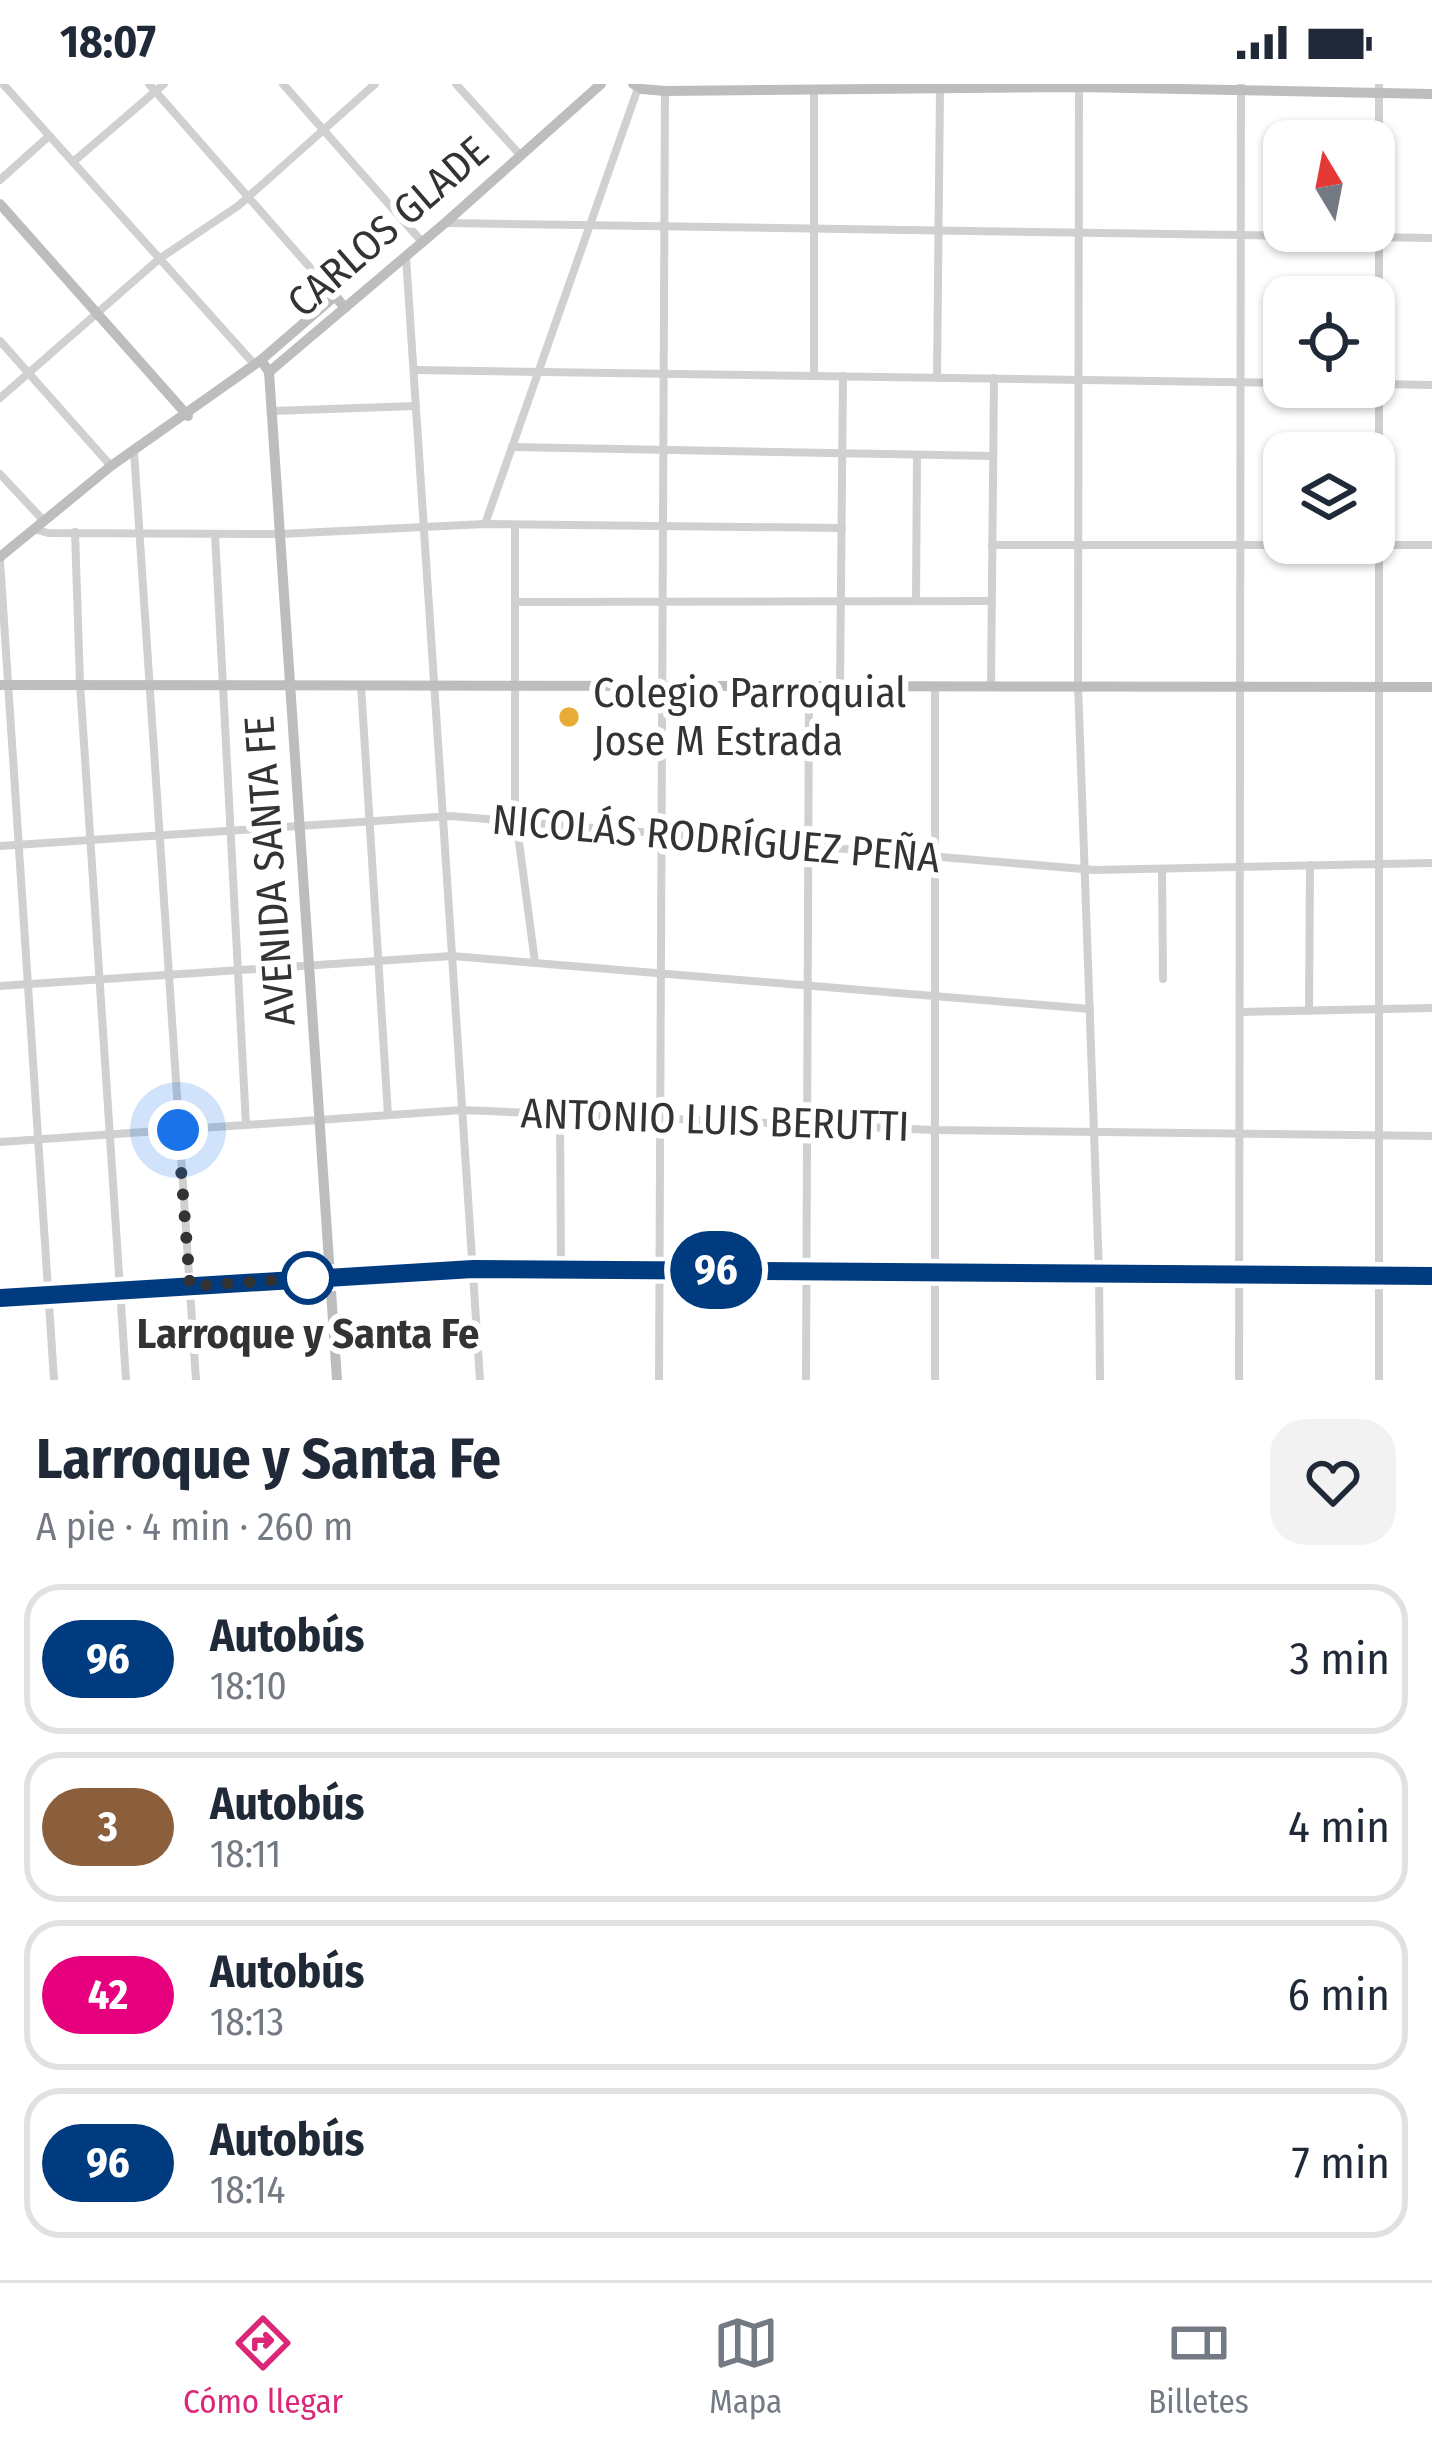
<!DOCTYPE html>
<html lang="es">
<meta charset="utf-8">
<style>
body{margin:0;font-family:"Fira Sans Condensed",sans-serif;background:#f2f2f3;color:#1f2937;height:100vh;display:flex;flex-direction:column;font-size:45px;white-space:nowrap}
*{box-sizing:border-box;margin:0}
p{font-size:39px;color:#747a83}
.icon{flex:none;width:66px;height:66px;fill:none;stroke:currentColor;stroke-width:2;stroke-linecap:round;stroke-linejoin:round}
.map{position:relative;height:1296px;overflow:hidden}
.sheet{display:flex;flex-direction:column;background:#fff;flex:1}
.sheet>*{flex:none}
.badge{padding:0 24px;border-radius:39px;font-size:42px;line-height:78px}
.needle{width:78px;rotate:350deg}
.fabs{position:absolute;left:1263px;top:36px;display:grid;gap:24px}
.fabs a{display:grid;place-items:center;width:132px;height:132px;border-radius:24px;background:#fff;box-shadow:0 3px 9px #0004;font-size:60px}
.you{position:absolute;width:60px;height:60px;margin:-30px;border:9px solid #fff;border-radius:50%;background:#1a73e8;box-shadow:0 0 0 18px #1a73e833}
.map>.badge{position:absolute;translate:-50% -50%;box-shadow:0 0 0 6px #fff}
.round{display:grid;place-items:center;flex:none;width:126px;height:126px;border-radius:36px;background:#f2f2f3}
.overview{display:flex;align-items:center;justify-content:space-between;height:204px;padding:0 36px}
h1{font-size:57px;font-weight:700;line-height:90px}
ul{padding:0;list-style:none}
li{display:flex;align-items:center;gap:36px;height:150px;margin:0 24px 18px;padding:0 12px;border:6px solid #e0e1e3;border-radius:36px}
li div{flex:1}
li b{display:block;font-size:45px}
li em{font-style:normal}
li .badge{min-width:132px;font-weight:700;text-align:center}
.status{display:flex;justify-content:space-between;align-items:center;height:84px;padding:0 60px;background:#fff;direction:ltr}
.status svg{height:33px;fill:currentColor}
.menu{display:flex;justify-content:space-around;align-items:center;height:168px;border-top:3px solid #e0e1e3;background:#fff;font-size:33px;color:#747a83}
.menu a{display:grid;justify-items:center;gap:6px}
.menu .on{color:#db2777}
.map>svg:first-child{display:block}
</style>
<div class="status"><b>18:07</b><svg viewBox="0 0 49 12"><path d="M0 12V9h3v3zM5 12V6h3v6zM10 12V3h3v9zM15 12V0h3v12zM26 1h20v11H26zM47 4h2v5h-2z"/></svg></div>
<div class="map">
<svg width="1432" height="1296" viewBox="0 0 1432 1296">
<rect width="100%" height="100%" fill="#fff"/>
<g fill="none" stroke-linecap="round" stroke-linejoin="round">
<g stroke="#d0d0d0" stroke-width="8">
<path d="M3,0L255,281"/>
<path d="M149,0L335,212"/>
<path d="M283,0L423,159"/>
<path d="M456,0L521,72"/>
<path d="M1079,1L1078,600L1099,1189L1100,1296"/>
<path d="M73,78L164,0"/>
<path d="M0,96L49,52"/>
<path d="M447,139L1432,154"/>
<path d="M406,173L480,1296"/>
<path d="M0,257L111,382"/>
<path d="M415,286L1284,299"/>
<path d="M814,291V6"/>
<path d="M937,293L940,5"/>
<path d="M1380,300L1432,301"/>
<path d="M0,314L159,175L238,122L375,0"/>
<path d="M272,327L416,322"/>
<path d="M512,363L993,372"/>
<path d="M134,367L196,1296"/>
<path d="M0,390L43,436"/>
<path d="M485,440L638,4"/>
<path d="M515,441V728L535,878"/>
<path d="M34,445L48,449L280,450L485,440L842,444"/>
<path d="M75,448L80,599L126,1296"/>
<path d="M215,450L246,1041"/>
<path d="M992,461H1432"/>
<path d="M0,477L54,1296"/>
<path d="M916,517L917,371"/>
<path d="M515,518L992,517"/>
<path d="M361,601L388,1031"/>
<path d="M991,601L994,294"/>
<path d="M840,602L843,292"/>
<path d="M0,762L451,732L1095,786L1432,779"/>
<path d="M1162,785L1163,895"/>
<path d="M0,902L452,872L1090,925"/>
<path d="M1309,927L1310,781"/>
<path d="M1240,928L1432,924"/>
<path d="M560,1029L561,1185"/>
<path d="M0,1058L462,1026L934,1046L1432,1052"/>
<path d="M659,1296L665,7"/>
<path d="M806,1296L809,601"/>
<path d="M935,1296V603"/>
<path d="M1239,1296L1241,0"/>
<path d="M1379,1296V0"/>
</g>
<g stroke="#bdbdbd" stroke-width="10">
<path d="M633,0L642,5L665,7L1079,3L1432,10"/>
<path d="M0,120L188,332"/>
<path d="M261,276L269,288L337,1296"/>
<path d="M269,288L445,139L601,0"/>
<path d="M0,473L111,382L261,276L335,212L345,224"/>
<path d="M0,601L1432,603"/>
<path d="M0,1214L473,1185L1432,1192"/>
</g>
</g>
<g fill="none" stroke-linecap="round" stroke-linejoin="round">
<g stroke="#fff" stroke-width="27">
<path id="line" d="M0,1214L473,1185L1432,1192"/>
</g>
<use href="#line" stroke="#003b80" stroke-width="18"/>
<path stroke="#333" stroke-width="12" stroke-dasharray="0 21.6" d="M178,1046L190,1202L308,1194"/>
</g>
<circle fill="#e9aa36" stroke="#fff" stroke-width="4.5" cx="569" cy="633" r="12"/>
<circle fill="#fff" stroke="#003b80" stroke-width="6" cx="308" cy="1194" r="24"/>
<g text-anchor="middle" dominant-baseline="central" stroke-width="12" stroke-linejoin="round" paint-order="stroke">
<g font-size="42" fill="#333" stroke="#fff">
<text transform="translate(388 143) rotate(-41)">CARLOS GLADE</text>
<text transform="translate(716 755) rotate(5)">NICOLÁS RODRÍGUEZ PEÑA</text>
<text transform="translate(270 787) rotate(-94)">AVENIDA SANTA FE</text>
<text transform="translate(715 1036) rotate(2)">ANTONIO LUIS BERUTTI</text>
</g>
<g font-size="42" fill="#333" stroke="#fff" text-anchor="start">
<text x="593" y="609">Colegio Parroquial<tspan x="593" dy="48">Jose M Estrada</tspan></text>
</g>
<g font-size="42" font-weight="bold" fill="#333" stroke="#fff">
<text x="308" y="1250">Larroque y Santa Fe</text>
</g>
</g>
</svg>
<div class="fabs">
<a><svg class="needle" viewBox="-14 -14 28 28"><path d="M0-13l5 13h-10z" fill="#e53935"/><path d="M0 13l5-13h-10z" fill="#747a83"/></svg></a>
<a><svg class="icon" aria-label="locate" viewBox="0 0 24 24"><circle cx="12" cy="12" r="6"/><path d="M12 2v4M12 18v4M2 12h4M18 12h4"/></svg></a>
<a><svg class="icon" aria-label="layers" viewBox="0 0 24 24"><path d="M12 4l9 5-9 5-9-5zM3 14l9 5 9-5"/></svg></a>
</div>
<div class="you" style="left:178px;top:1046px"></div>
<b class="badge" style="left:716px;top:1186px;background:#003b80;color:#fff">96</b>
</div>
<section class="sheet">
<div class="overview"><div><h1>Larroque y Santa Fe</h1><p>A pie · 4 min · 260 m</p></div><a class="round"><svg class="icon" aria-label="heart" viewBox="0 0 24 24"><path d="M12 20l-8-8c-3-5 5-10 8-4 3-6 11-1 8 4z"/></svg></a></div>
<ul>
<li><span class="badge" style="background:#003b80;color:#fff">96</span><div><b>Autobús</b><p>18:10</p></div><em>3 min</em></li>
<li><span class="badge" style="background:#8b5e3c;color:#fff">3</span><div><b>Autobús</b><p>18:11</p></div><em>4 min</em></li>
<li><span class="badge" style="background:#e6007e;color:#fff">42</span><div><b>Autobús</b><p>18:13</p></div><em>6 min</em></li>
<li><span class="badge" style="background:#003b80;color:#fff">96</span><div><b>Autobús</b><p>18:14</p></div><em>7 min</em></li>
</ul>
</section>
<nav class="menu">
<a class="on"><svg class="icon" aria-label="directions" viewBox="0 0 24 24"><path d="M12 3l9 9-9 9-9-9zM9 14v-3h6M13 9l2 2-2 2"/></svg>Cómo llegar</a>
<a><svg class="icon" aria-label="map" viewBox="0 0 24 24"><path d="M3 6l6-2 6 2 6-2v14l-6 2-6-2-6 2zM9 4v14M15 6v14"/></svg>Mapa</a>
<a><svg class="icon" aria-label="tickets" viewBox="0 0 24 24"><path d="M3 7h18v10H3zM15 7v10"/></svg>Billetes</a>
</nav>
